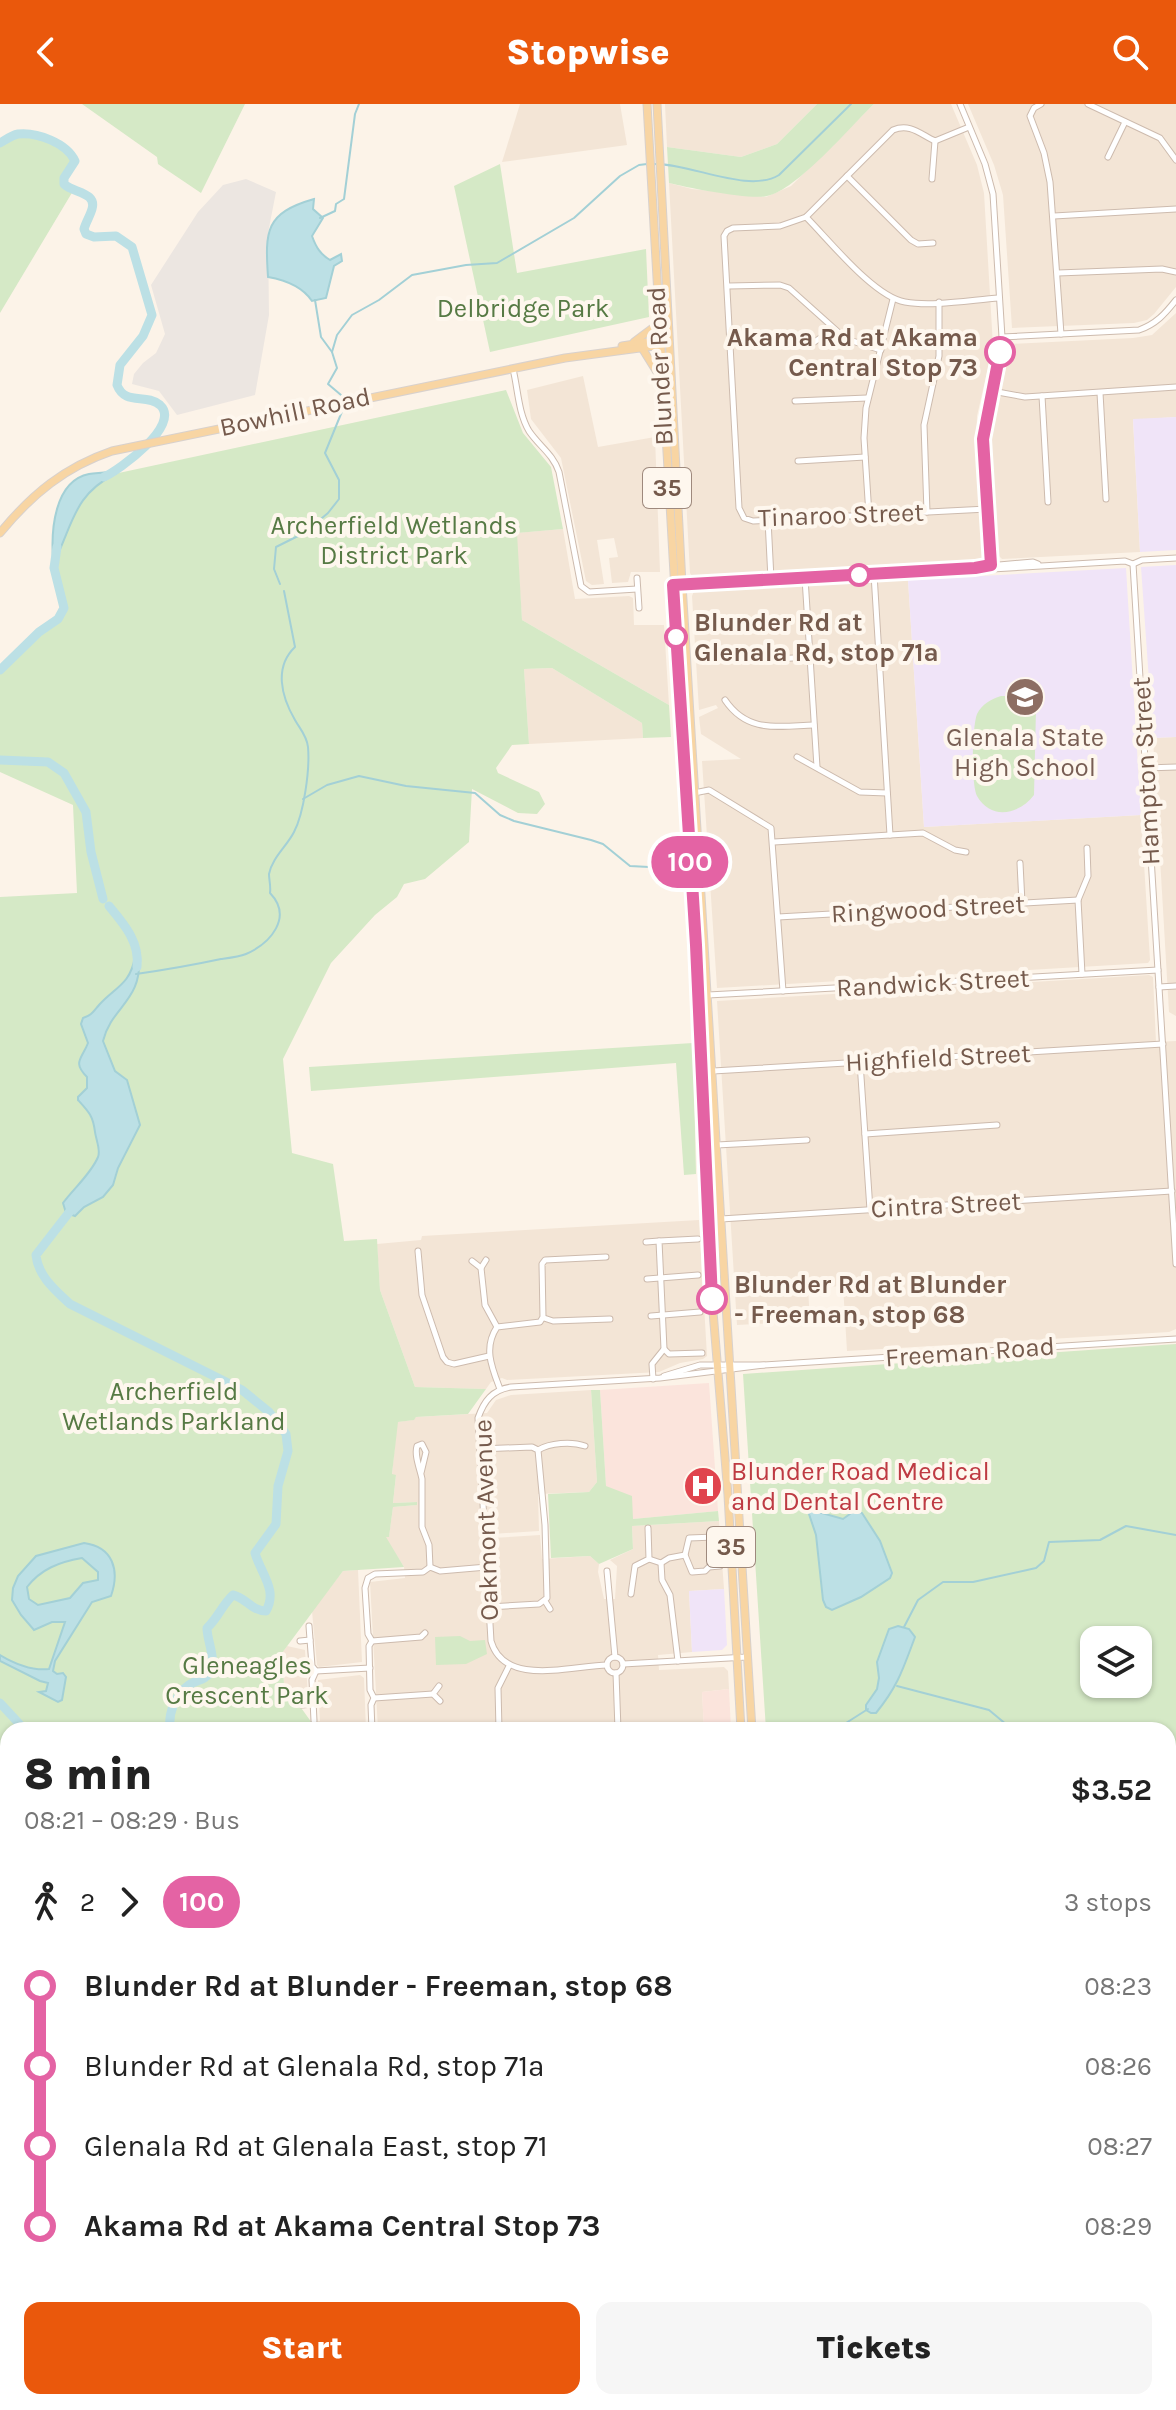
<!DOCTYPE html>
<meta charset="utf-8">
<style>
body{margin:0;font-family:Karla,sans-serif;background:#f6f6f6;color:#222;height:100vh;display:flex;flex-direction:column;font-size:30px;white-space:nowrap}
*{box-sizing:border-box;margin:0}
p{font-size:26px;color:#767676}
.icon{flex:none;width:44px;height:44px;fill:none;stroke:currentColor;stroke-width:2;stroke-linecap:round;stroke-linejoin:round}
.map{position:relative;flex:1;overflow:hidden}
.side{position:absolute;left:0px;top:1618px;width:1176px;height:688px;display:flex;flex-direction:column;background:#fff;border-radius:24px 24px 0 0;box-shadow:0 2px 6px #0004}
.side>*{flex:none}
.badge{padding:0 16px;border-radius:26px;font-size:28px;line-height:52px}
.fabs{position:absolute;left:1080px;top:1522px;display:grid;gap:16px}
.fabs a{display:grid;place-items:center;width:72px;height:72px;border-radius:16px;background:#fff;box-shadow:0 2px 6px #0004;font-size:40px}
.map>.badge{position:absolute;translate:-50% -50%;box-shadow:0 0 0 4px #fff}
.legs{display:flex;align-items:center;gap:12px;height:88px;padding:0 24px;font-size:26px}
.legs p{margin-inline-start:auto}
.summary{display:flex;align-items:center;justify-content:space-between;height:136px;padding:0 24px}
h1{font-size:44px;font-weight:800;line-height:60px}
.button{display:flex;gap:16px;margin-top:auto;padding:16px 24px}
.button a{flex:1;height:92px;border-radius:16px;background:#ea580c;color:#fff;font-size:32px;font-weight:800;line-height:92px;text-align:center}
.button a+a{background:#f6f6f6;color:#222}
ul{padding:0 24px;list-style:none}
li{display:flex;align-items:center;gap:28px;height:80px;font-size:30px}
li i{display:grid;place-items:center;width:12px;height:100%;margin:0 10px;background:currentColor}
li i::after{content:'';width:20px;height:20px;margin:-10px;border:6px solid;border-radius:50%;background:#fff}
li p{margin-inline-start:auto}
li:first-child i{background:linear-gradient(#0000 50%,currentColor 0)}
li:last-child i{background:linear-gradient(currentColor 50%,#0000 0)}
header{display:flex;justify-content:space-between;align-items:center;height:104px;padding:0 24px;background:#ea580c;color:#fff;font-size:36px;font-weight:800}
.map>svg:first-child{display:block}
</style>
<header><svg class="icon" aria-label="back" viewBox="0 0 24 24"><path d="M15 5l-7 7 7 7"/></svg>Stopwise<svg class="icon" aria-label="search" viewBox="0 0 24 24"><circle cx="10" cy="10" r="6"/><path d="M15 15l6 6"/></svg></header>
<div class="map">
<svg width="1176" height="2306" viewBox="0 0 1176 2306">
<rect width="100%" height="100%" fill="#fcf3e8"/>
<g fill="#f3e5d6">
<path d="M520,0H620L627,41L502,58Z"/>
<path d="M665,0H817L777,40L741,53L667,43Z"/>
<path d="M874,0H951L977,61L984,89L993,242L977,312L976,343L984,452L980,456L692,472L690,469L669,79L692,85L766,93L791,82Z"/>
<path d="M968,0H1176V183L1154,210L1147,216L1134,219L1012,224L1003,91L994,61Z"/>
<path d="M1176,209V313L1133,316L1140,448L1002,455L997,450L990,341L992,320L1005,268L1009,240L1133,234L1152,231Z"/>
<path d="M583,272L598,343L655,333L660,468H631L628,478L612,479L609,454L618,453L614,434L597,436L604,480L592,481L586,477L561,354L531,315L527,286Z"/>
<path d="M563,425L575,495L629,492L633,494L634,521H664L669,601L522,516L516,429Z"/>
<path d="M908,476L924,723L1141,711L1150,856L1148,859L717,884L702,657L741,655L701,630L699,613L718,604L716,601L699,606L692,492L694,487Z"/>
<path d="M552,564L642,619L643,634L529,640L524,565Z"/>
<path d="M1176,633V912L1169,908L1153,634Z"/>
<path d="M1149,871L1153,873L1156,938L1176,937V1225L1169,1228L847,1247L843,1182L808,1184L810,1217L737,1221L717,897Z"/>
<path d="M699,1116L707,1252L703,1255L680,1259L659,1268L507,1276L502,1274L491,1278L486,1285L415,1283L380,1186L377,1140L421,1136L422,1132Z"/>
<path d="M591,1286L597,1378L589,1388L538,1390L539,1427L492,1430V1434L540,1431L542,1455L590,1452L599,1460L598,1468L604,1495H615L617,1462L610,1456L633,1445L632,1422L719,1417L724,1485L689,1487L692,1548L658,1551L659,1566L724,1563L728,1567L729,1585L702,1588L704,1623L699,1626H378L370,1478L405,1474L404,1463L385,1433L389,1432L393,1403L416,1401V1398L393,1399L396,1371H392L397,1318L413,1316L416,1313L487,1309L496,1296L511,1291Z"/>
<path d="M358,1466L362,1558L319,1563L317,1561L312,1507L343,1467Z"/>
<path d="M287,1542L305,1546L308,1593L300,1598L297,1599L284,1580L282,1549Z"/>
<path d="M360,1571L364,1574L366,1626L314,1625L309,1618L320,1617L318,1576Z"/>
<path d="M801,2298H957V2306H802Z"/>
<rect x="970" y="2298" width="172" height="8"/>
</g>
<g fill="#fbe4dc">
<path d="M709,1279L718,1407L633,1415L606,1382L600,1286Z"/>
<path d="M729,1585L731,1626H704L702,1588Z"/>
<path d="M603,2298H692L693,2306H610Z"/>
</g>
<g fill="#ece6e1">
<path d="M246,75L276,88L268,129L269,211L255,291L177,311L159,287L132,280L134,270L143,259L156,249L165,230L151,181L198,108L223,81Z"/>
<path d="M1176,2161V2278L1171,2283L1168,2258V2162Z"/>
<path d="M281,2298H468L469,2306H285Z"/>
</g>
<g fill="#f0e4f8">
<path d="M1176,313V446L1140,448L1133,315Z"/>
<path d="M1176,461V633L1153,634L1141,463Z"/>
<path d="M1126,464L1141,711L924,723L908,476Z"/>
<path d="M724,1485L727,1541L722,1546L692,1548L689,1487Z"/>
</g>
<g fill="#d5e9c6" fill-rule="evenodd">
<path d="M82,0H245L201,89L158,60L157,53Z"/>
<path d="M817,0H874C850,23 797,86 767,92C751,96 688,84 669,79L667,43L741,53L777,40Z"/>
<path d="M17,30C30,32 74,38 75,57C75,64 67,70 64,74V80L73,87L0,209V39Z"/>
<path d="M500,60L517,169L646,145L649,213L490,248L454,82Z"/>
<path d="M506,286L523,329L551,363L563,425L517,429L522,516L669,601L671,633L643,634L642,619L552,564L524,565L529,640L512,641L496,664L498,669L539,688L545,700L537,710L518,709L472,685L469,738L425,775L404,780L397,793L375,811L331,859L283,955L292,1049L333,1060L344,1137L377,1135L380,1186L415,1283L486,1285L468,1310L416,1313L414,1316L398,1318L392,1370L396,1371L393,1399L417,1398V1401L393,1403L389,1433H386L404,1463L343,1467L282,1549L284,1580L317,1626H8V1868L0,1881V793L77,789L73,701L0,668V566L39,528L58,515L64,497L55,476V453L80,397L89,386L114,370Z"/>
<path d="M1001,592C1020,591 1023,603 1036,605L1034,691C1020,710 991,717 977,692C971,680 972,623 977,610C982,600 991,595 1001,592Z"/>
<path d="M693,939L696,1070L684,1071L676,959L311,987L309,963Z"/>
<path d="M1176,1240V1714H1168V1626H766L743,1270ZM1094,1536H1138V1580H1094Z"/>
<path d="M591,1286H600L606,1382L632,1392L633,1415L718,1407L719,1417L632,1422L633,1445L599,1460L590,1452L551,1454L548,1390L589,1388L597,1378Z"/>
<path d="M460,1532L470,1537L485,1536L487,1550L466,1560L436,1561L435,1533Z"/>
<path d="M1168,1886L1176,1890V2005L1168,2010Z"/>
</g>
<g fill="#bce0e5" stroke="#a3d0d6" stroke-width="2" fill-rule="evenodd">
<path d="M314,95L313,105L323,114L312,132C316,143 320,150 330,156L341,150L342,157L334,162L326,194L312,197C302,182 285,176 268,173C265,127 265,109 314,95Z"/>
<path d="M108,368L115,370C76,390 74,415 57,452L53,455C51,427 54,377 89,370C95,369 102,369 108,368Z"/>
<path d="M139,850C143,898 112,901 103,937L115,967L127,976L140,1021L118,1064L113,1081L103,1093L84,1103L75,1112L66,1109L63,1099C73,1085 91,1070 98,1053C101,1046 96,1036 95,1028C93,1012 89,1008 78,996V993L87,984V973C72,958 82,955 88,939L81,920L83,914C92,911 93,908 99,901C115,883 130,881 135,853Z"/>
<path d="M811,1406L843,1415L854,1407L862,1409L880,1437L892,1469L890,1474L861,1493L832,1506L826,1503L823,1496L816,1431L809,1410Z"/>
<path d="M84,1439C113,1443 120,1466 111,1492L92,1498L55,1557L53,1567L57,1570L63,1569L66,1573L62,1596L58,1598L39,1588L46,1587L48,1579L40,1577L0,1557V1551C15,1560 31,1567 49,1565L65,1518H52L34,1526L21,1511L12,1496L13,1484L18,1472L36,1452ZM82,1454L98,1468V1476L83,1479L70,1494L38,1501L29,1495L27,1483C41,1465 59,1458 82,1454Z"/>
<path d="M898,1522L909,1525L915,1533C903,1565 898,1582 876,1609H871L866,1606V1601L877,1585L879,1574L877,1558L889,1525Z"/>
<path d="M0,2171L7,2173L8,2178V2264C2,2274 8,2286 8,2298H14L16,2306H6L0,2290Z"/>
</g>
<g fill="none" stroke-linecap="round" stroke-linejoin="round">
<g stroke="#a3d0d6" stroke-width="2">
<path d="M653,60C691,59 748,90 779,71L851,0"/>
<path d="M320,114L335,107L336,100L344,95L355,10L359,0"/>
<path d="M315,196L321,233L332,248L337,264L328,280L341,291"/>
<path d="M332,248L337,231L352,211L379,196L412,171L466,161L497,159L574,114L620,72L639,61L647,60"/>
<path d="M280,480L274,465L276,443L304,429L328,409L339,395V376L325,349L343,305"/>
<path d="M303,695L327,681L359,672L406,682L475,689L500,711L514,717L591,736L603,740L630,762L649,763L673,771"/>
<path d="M136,870C164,866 193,861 221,855C229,854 239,853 246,850C271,839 293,813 270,789C271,782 269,776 269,770C272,754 287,742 294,728C304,709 310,665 308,643C307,632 300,625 295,616C281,592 274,563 295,543L284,487"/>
<path d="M904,1523L918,1496L943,1478H973L1036,1464L1044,1457L1049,1438L1100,1436L1126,1422L1176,1431"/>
<path d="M897,1582L989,1606L1013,1626"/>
<path d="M835,1626L868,1605"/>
<path d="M1168,1745L1172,1747"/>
<path d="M517,2306L520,2298"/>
</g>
<g stroke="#bce0e5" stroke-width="9">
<path d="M0,39C5,36 12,31 18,30C37,28 67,39 75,57L64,74V80C73,89 97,88 92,105C90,112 86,118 84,125L86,130L94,133L116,132L132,143L152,211L143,232L120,261L117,281C125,302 146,289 160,301C182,321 119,366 104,373"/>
<path d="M0,566L39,528L58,515L64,504L54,464L57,443"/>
<path d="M0,656L48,658L64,669L86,708L91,748L103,795"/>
<path d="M109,802C124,820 140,838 137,863"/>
<path d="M74,1102L36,1151C38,1172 55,1186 70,1200L242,1286L269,1308L286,1330L288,1347L278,1382L276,1420L255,1449C261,1470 278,1486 266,1507C252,1507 246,1494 233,1491C222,1501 218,1514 207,1524C207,1537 217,1556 210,1568C206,1576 196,1576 189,1581C175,1591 168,1609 170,1626"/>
<path d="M0,1599L25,1626"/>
<path d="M8,1875L3,1887L8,1899"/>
<path d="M0,1967L8,1966"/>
<path d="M0,2043L8,2045"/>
<path d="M0,2085L8,2077"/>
</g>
<g stroke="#cdbbae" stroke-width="7">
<g id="minor">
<path d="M960,0L985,60L993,90L1002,233L983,335L992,465"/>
<path d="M1041,0L1034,4L1030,12L1044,49L1050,78L1061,230"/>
<path d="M1088,0L1160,34L1176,56"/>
<path d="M969,23L935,37C920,30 910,19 893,26L806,113L780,122L733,124L727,127L724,132L739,404L744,414L753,417L987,405"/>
<path d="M1108,53L1125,18"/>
<path d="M847,72L911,136L918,140L933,139"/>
<path d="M932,75L935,37"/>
<path d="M1054,112L1176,105"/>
<path d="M806,113C829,136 874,193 905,198C932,203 971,196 999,194"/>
<path d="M1058,169L1162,165L1176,168"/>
<path d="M729,182L780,181L789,184L846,235L881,246"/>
<path d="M1002,233L1139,226C1156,220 1165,210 1176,196"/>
<path d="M792,241L813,239L833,225"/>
<path d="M513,265C518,285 518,308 529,327C539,342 553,350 559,368L581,482L589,488L637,485"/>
<path d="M992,287L1025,293L1176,283"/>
<path d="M1100,289L1106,395"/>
<path d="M1042,292L1048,398"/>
<path d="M795,297L867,294"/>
<path d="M798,357L865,353"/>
<path d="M927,408L924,321L939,252V198"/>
<path d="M869,411L864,334L866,304L893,195"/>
<path d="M768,416L771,475"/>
<path d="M1133,460L1176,1160"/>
<path d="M988,462L1033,458L1038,460"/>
<path d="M874,470L890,731"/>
<path d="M637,474L639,504"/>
<path d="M805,474L817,663"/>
<path d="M682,480L992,465L1125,457L1133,460L1142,456L1176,454"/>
<path d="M760,548L776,555L810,553"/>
<path d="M725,596C748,630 779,622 814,621"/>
<path d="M797,653L860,688L887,689"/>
<path d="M1146,664L1176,663"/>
<path d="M694,689L709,686L771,724L783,887"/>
<path d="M774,738L923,729L955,746L966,748"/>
<path d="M1020,759L1022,799"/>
<path d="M778,813L1078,796"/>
<path d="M1082,870L1078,796L1088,772L1087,744"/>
<path d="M1159,883L1176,882"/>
<path d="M708,891L1158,866"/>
<path d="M860,958L870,1106"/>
<path d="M713,967L1163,940"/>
<path d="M865,1030L997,1021"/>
<path d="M717,1041L807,1036"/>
<path d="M721,1115L1172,1087"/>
<path d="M646,1138L659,1137"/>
<path d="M418,1147L422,1191L443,1253L447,1258L454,1260L489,1252"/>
<path d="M472,1157L481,1164L485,1201L497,1223"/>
<path d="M481,1164L486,1156"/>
<path d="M647,1175L698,1171"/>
<path d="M651,1212L700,1208"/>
<path d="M544,1214L553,1217L610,1215"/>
<path d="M664,1245L669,1250L702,1249"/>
<path d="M664,1272L700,1261H764L1176,1235"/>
<path d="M653,1275L652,1260L664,1245L659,1137L698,1135"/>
<path d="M500,1285C492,1264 483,1244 497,1223L540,1218L543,1213L542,1160L545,1156L606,1153"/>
<path d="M480,1345L532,1343L538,1346L545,1421L547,1494L539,1500L489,1503"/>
<path d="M538,1346C550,1339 571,1337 585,1342"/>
<path d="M421,1369L426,1348L422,1340L417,1342C414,1351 420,1365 422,1375V1423L429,1441L430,1463"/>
<path d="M715,1433L689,1434L685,1451L692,1468L705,1467L709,1463L720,1462"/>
<path d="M649,1455L661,1459L669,1454L685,1451"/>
<path d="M661,1459L662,1476L670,1491L678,1557"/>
<path d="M607,1467L615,1553"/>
<path d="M631,1490L635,1462L649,1455L648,1424"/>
<path d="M545,1497L550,1505"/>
<path d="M309,1522L312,1562L316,1567L370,1564"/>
<path d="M300,1537L310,1536"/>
<path d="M372,1537L421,1533L425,1529"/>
<circle cx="615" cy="1561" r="8"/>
<path d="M623,1560L747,1553"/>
<path d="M607,1561C570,1562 504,1583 491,1537L478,1314C484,1297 492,1286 511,1283L660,1274L764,1261"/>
<path d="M616,1569L618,1626"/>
<path d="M439,1582L433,1590L440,1597"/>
<path d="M374,1594L433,1590"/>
<path d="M302,1601L313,1600"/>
<path d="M314,1617L312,1576L316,1567"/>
<path d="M372,1626L371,1601L374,1594L370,1586L369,1542L372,1537L368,1530L365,1484L368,1474L375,1470L423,1468L430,1463L440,1467L487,1463"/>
<path d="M499,1626L498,1584L509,1562"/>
<path d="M1168,1720H1176"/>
<path d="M1168,2115H1176"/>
<path d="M1168,2155H1176"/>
<path d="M0,2247L8,2245"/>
<path d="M869,2298L870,2306"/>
<path d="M964,2298V2306"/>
<path d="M1035,2298L1036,2306"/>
<path d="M1171,2306L1176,2304"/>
</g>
</g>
<g stroke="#d8d1cd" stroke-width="9">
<g id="major">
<path d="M647,0L703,974L712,1195L728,1391L741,1626"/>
<path d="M657,0L682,480L752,1626"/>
<path d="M634,238L658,220"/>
<path d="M622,242L661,236"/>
<path d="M642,244L660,273"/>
<path d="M0,429C32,390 65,363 112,347L565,254L662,241"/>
<path d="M0,2192L8,2190"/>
<path d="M785,2298L787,2306"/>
<path d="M795,2298L796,2306"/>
</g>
</g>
<g stroke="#d8d1cd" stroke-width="10">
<g id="highway">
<path d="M1168,2131L1176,2130"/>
<path d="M1168,2140L1176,2139"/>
<path d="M0,2220L8,2218"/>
<path d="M0,2231L8,2229"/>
</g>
</g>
<use href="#minor" stroke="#fff" stroke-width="5"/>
<use href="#major" stroke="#f8d5a3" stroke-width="7"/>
<use href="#highway" stroke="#f3b4a1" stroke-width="8"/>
</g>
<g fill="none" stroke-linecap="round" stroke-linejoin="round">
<g stroke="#fff" stroke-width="18">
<path id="line-1" d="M712,1195L696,841L673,481L975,464L991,461L983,335L1000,248"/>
</g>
<use href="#line-1" stroke="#e463a4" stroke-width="12"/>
</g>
<defs>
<g id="school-disc" transform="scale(2)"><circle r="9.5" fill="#8d6e63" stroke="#fef7ee"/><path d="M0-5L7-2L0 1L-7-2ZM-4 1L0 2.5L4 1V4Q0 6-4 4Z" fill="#fff"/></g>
<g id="hospital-disc" transform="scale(2)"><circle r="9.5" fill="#e0444e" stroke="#fef7ee"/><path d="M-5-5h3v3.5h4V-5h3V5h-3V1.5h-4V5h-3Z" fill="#fff"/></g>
</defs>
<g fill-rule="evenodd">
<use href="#school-disc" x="1025" y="593"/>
<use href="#hospital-disc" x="703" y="1382"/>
</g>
<g fill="#fff" stroke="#e463a4" stroke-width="4">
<circle cx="1000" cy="248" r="14"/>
<circle cx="859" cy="471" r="10"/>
<circle cx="676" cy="533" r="10"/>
<circle cx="712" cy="1195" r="14"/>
</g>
<g text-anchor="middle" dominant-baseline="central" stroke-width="8" stroke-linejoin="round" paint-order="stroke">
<g fill="#fef7ee" stroke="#9e897d" stroke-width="2">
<rect x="643" y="364" width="48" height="40" rx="6"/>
<rect x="707" y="1423" width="48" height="40" rx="6"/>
</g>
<g font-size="24" font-weight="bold" fill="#755a4c">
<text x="667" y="384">35</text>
<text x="731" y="1443">35</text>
</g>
<g font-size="26" fill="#567a44" stroke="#fef7ee">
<text x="523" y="204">Delbridge Park</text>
<text x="394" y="421">Archerfield Wetlands<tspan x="394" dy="30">District Park</tspan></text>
<text x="174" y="1287">Archerfield<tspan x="174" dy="30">Wetlands Parkland</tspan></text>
<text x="247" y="1561">Gleneagles<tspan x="247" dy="30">Crescent Park</tspan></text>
</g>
<g font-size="26" font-weight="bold" fill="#755a4c" stroke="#fef7ee" text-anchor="start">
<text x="978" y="233" text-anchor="end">Akama Rd at Akama<tspan x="978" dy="30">Central Stop 73</tspan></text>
<text x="694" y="518">Blunder Rd at<tspan x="694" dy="30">Glenala Rd, stop 71a</tspan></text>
<text x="734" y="1180">Blunder Rd at Blunder<tspan x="734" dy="30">- Freeman, stop 68</tspan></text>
</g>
<g font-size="26" fill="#755a4c" stroke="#fef7ee">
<text transform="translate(660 262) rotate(-93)">Blunder Road</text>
<text transform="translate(295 308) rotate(-12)">Bowhill Road</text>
<text transform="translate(841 411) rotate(-2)">Tinaroo Street</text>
<text transform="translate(1146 667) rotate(-93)">Hampton Street</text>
<text transform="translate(928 805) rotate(-3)">Ringwood Street</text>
<text transform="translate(933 879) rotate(-3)">Randwick Street</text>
<text transform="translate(938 954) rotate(-3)">Highfield Street</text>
<text transform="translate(946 1101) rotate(-3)">Cintra Street</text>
<text transform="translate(970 1248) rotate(-4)">Freeman Road</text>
<text transform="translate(486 1416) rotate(-92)">Oakmont Avenue</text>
</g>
<g font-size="26" fill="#785e54" stroke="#fef7ee">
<text x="1025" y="633">Glenala State<tspan x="1025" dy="30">High School</tspan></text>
</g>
<g font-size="26" fill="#be3a42" stroke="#fef7ee" text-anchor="start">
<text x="731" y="1367">Blunder Road Medical<tspan x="731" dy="30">and Dental Centre</tspan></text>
</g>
</g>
</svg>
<div class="fabs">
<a><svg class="icon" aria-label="layers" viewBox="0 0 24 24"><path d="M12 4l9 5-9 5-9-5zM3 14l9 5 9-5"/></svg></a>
</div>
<b class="badge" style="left:690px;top:758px;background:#e463a4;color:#fff">100</b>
<section class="side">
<div class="summary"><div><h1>8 min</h1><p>08:21 – 08:29 · Bus</p></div><b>$3.52</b></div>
<div class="legs"><svg class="icon" aria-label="walk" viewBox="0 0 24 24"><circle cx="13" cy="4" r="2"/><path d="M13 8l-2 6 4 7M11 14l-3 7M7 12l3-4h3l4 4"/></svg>2<svg class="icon" aria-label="forward" viewBox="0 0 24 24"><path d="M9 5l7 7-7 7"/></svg><b class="badge" style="background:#e463a4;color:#fff">100</b><p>3 stops</p></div>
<ul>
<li><i style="color:#e463a4"></i><b>Blunder Rd at Blunder - Freeman, stop 68</b><p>08:23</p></li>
<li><i style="color:#e463a4"></i><span>Blunder Rd at Glenala Rd, stop 71a</span><p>08:26</p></li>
<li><i style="color:#e463a4"></i><span>Glenala Rd at Glenala East, stop 71</span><p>08:27</p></li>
<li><i style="color:#e463a4"></i><b>Akama Rd at Akama Central Stop 73</b><p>08:29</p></li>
</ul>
<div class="button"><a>Start</a><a>Tickets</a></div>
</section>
</div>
